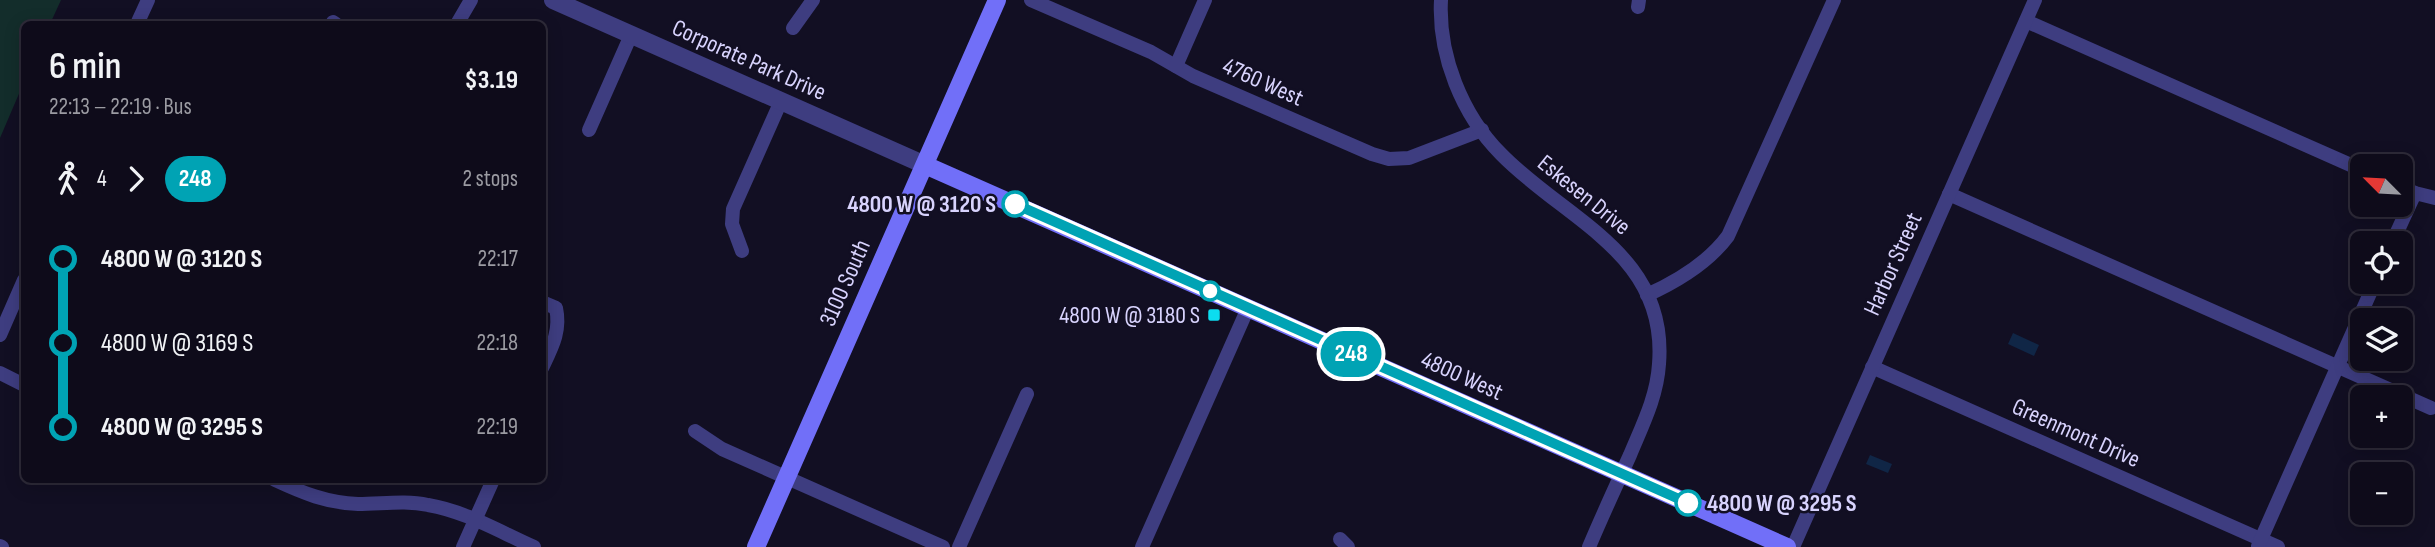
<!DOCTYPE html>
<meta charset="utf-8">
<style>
body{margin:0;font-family:"Sofia Sans Condensed",sans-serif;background:#1c1927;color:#f1f3f6;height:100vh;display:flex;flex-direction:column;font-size:26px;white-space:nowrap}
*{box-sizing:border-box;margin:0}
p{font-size:23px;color:#9b9ba2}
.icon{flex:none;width:38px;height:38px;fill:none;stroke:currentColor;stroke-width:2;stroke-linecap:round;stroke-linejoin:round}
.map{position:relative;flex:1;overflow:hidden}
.side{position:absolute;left:21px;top:21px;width:525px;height:462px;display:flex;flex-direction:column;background:#0e0b1a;border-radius:10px;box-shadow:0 4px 18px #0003,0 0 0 2px #2e2b39}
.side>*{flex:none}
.badge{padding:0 14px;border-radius:23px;font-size:24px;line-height:46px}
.needle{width:46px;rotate:294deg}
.tools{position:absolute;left:2350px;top:154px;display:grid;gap:14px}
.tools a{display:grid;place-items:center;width:63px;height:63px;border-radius:10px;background:#0e0b1a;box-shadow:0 4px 18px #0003,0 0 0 2px #2e2b39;font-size:35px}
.map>.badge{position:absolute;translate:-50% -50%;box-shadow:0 0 0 4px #fff}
.legs{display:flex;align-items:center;gap:10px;height:77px;padding:0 28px;font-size:23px}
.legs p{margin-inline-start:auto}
.overview{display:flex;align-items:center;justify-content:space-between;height:119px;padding:0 28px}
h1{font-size:38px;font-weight:600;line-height:52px}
ul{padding:0 28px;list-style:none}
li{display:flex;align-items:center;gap:24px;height:84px;font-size:26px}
li i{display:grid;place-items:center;width:10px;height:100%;margin:0 9px;background:currentColor}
li i::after{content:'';width:18px;height:18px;margin:-9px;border:5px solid;border-radius:50%;background:#0e0b1a}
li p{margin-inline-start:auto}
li:first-child i{background:linear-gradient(#0000 50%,currentColor 0)}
li:last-child i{background:linear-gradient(currentColor 50%,#0000 0)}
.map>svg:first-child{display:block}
</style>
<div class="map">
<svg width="2435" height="547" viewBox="0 0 2435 547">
<rect width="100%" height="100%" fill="#120f23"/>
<path fill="#132d2b" d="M0,0H61L50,24H24V82L0,138Z"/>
<g fill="#102646">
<path d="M2013,333L2039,345L2034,356L2008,344Z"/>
<path d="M1870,455L1892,464L1888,473L1866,464Z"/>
</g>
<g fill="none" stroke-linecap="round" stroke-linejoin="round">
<g stroke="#3e3d80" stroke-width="14">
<path d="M1031,0L1151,52L1193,76L1372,154L1389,159L1409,158L1482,130"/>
<path d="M1441,0C1438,55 1462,115 1501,154C1565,220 1668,253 1659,364C1657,397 1642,426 1630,455C1616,486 1602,516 1589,547"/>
<path d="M1638,7L1639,0"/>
<path d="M2026,21L2362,170"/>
<path d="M333,22L336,24"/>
<path d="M137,24L148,0"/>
<path d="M457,24L471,0"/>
<path d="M793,28L813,0"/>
<path d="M1176,66L1205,0"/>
<path d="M589,130L631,35"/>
<path d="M2401,187L2415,193L2435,198"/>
<path d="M1949,194L2431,408"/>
<path d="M2392,243L2415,193"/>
<path d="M742,251L732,224L733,209L781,101"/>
<path d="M1647,295C1678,281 1708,263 1728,236L1834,0"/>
<path d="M542,302L556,308C561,331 552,347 542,368"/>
<path d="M0,335L24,280"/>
<path d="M1872,367L2278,547"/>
<path d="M0,373L24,385"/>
<path d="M695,431L722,449L943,547"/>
<path d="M275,480C303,493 327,503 358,504C382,504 405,500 428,505C465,511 500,532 534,547"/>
<path d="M1340,539L1348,547"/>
<path d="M0,546L2,547"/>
<path d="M2258,546L2375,282"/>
<path d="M463,547L493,480"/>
<path d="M959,547L1027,394"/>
<path d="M1142,547L1248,308"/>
<path d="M1793,547L2035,0"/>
</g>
<path stroke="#3e3d80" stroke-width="18" d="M553,0L925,165"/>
<g stroke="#716ff8" stroke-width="18">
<path d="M925,165L1787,547"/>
<path d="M756,547L997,0"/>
</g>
</g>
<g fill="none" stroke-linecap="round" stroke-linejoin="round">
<g stroke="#fff" stroke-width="16">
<path id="line-1" d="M1015,204L1688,503"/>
</g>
<use href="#line-1" stroke="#00a3b4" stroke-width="10"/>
</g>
<g fill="#fff" stroke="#00a3b4" stroke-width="3.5">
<circle cx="1015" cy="204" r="12"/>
<circle cx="1210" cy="291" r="9"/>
<circle cx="1688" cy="503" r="12"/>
</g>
<rect fill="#0cddf0" stroke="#120f23" stroke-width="2.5" x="1207" y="308" width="14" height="14" rx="3.5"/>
<g text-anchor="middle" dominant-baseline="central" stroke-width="5" stroke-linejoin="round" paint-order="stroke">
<g font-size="24" fill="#d8d3fd" stroke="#120f23">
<text transform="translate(749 60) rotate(24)">Corporate Park Drive</text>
<text transform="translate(1263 82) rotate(24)">4760 West</text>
<text transform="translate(1584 195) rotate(39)">Eskesen Drive</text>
<text transform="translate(1893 264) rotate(-66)">Harbor Street</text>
<text transform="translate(845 283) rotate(-66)">3100 South</text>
<text transform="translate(1462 376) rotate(24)">4800 West</text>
<text transform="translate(2076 433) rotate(24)">Greenmont Drive</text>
</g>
<g font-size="24" font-weight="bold" fill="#d8d3fd" stroke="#120f23" text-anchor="end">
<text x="996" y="204">4800 W @ 3120 S</text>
<text x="1707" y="503" text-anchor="start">4800 W @ 3295 S</text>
</g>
<g font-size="24" fill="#d8d3fd" stroke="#120f23" text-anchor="end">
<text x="1200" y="315">4800 W @ 3180 S</text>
</g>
</g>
</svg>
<div class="tools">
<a><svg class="needle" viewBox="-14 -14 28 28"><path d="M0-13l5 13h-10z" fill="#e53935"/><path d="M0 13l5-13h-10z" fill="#9b9ba2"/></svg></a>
<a><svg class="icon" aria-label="locate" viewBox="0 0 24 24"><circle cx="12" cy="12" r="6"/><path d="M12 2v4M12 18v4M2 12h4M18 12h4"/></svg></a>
<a><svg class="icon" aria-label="layers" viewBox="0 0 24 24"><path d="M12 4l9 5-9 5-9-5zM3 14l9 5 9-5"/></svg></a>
<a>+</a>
<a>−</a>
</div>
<b class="badge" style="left:1351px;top:354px;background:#00a3b4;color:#fff">248</b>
<section class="side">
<div class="overview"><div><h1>6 min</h1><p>22:13 – 22:19 · Bus</p></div><b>$3.19</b></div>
<div class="legs"><svg class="icon" aria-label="walk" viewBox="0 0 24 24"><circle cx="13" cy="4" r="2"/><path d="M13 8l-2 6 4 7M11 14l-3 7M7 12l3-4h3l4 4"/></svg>4<svg class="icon" aria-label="forward" viewBox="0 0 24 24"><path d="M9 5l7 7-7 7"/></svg><b class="badge" style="background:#00a3b4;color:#fff">248</b><p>2 stops</p></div>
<ul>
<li><i style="color:#00a3b4"></i><b>4800 W @ 3120 S</b><p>22:17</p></li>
<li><i style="color:#00a3b4"></i><span>4800 W @ 3169 S</span><p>22:18</p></li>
<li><i style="color:#00a3b4"></i><b>4800 W @ 3295 S</b><p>22:19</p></li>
</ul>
</section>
</div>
